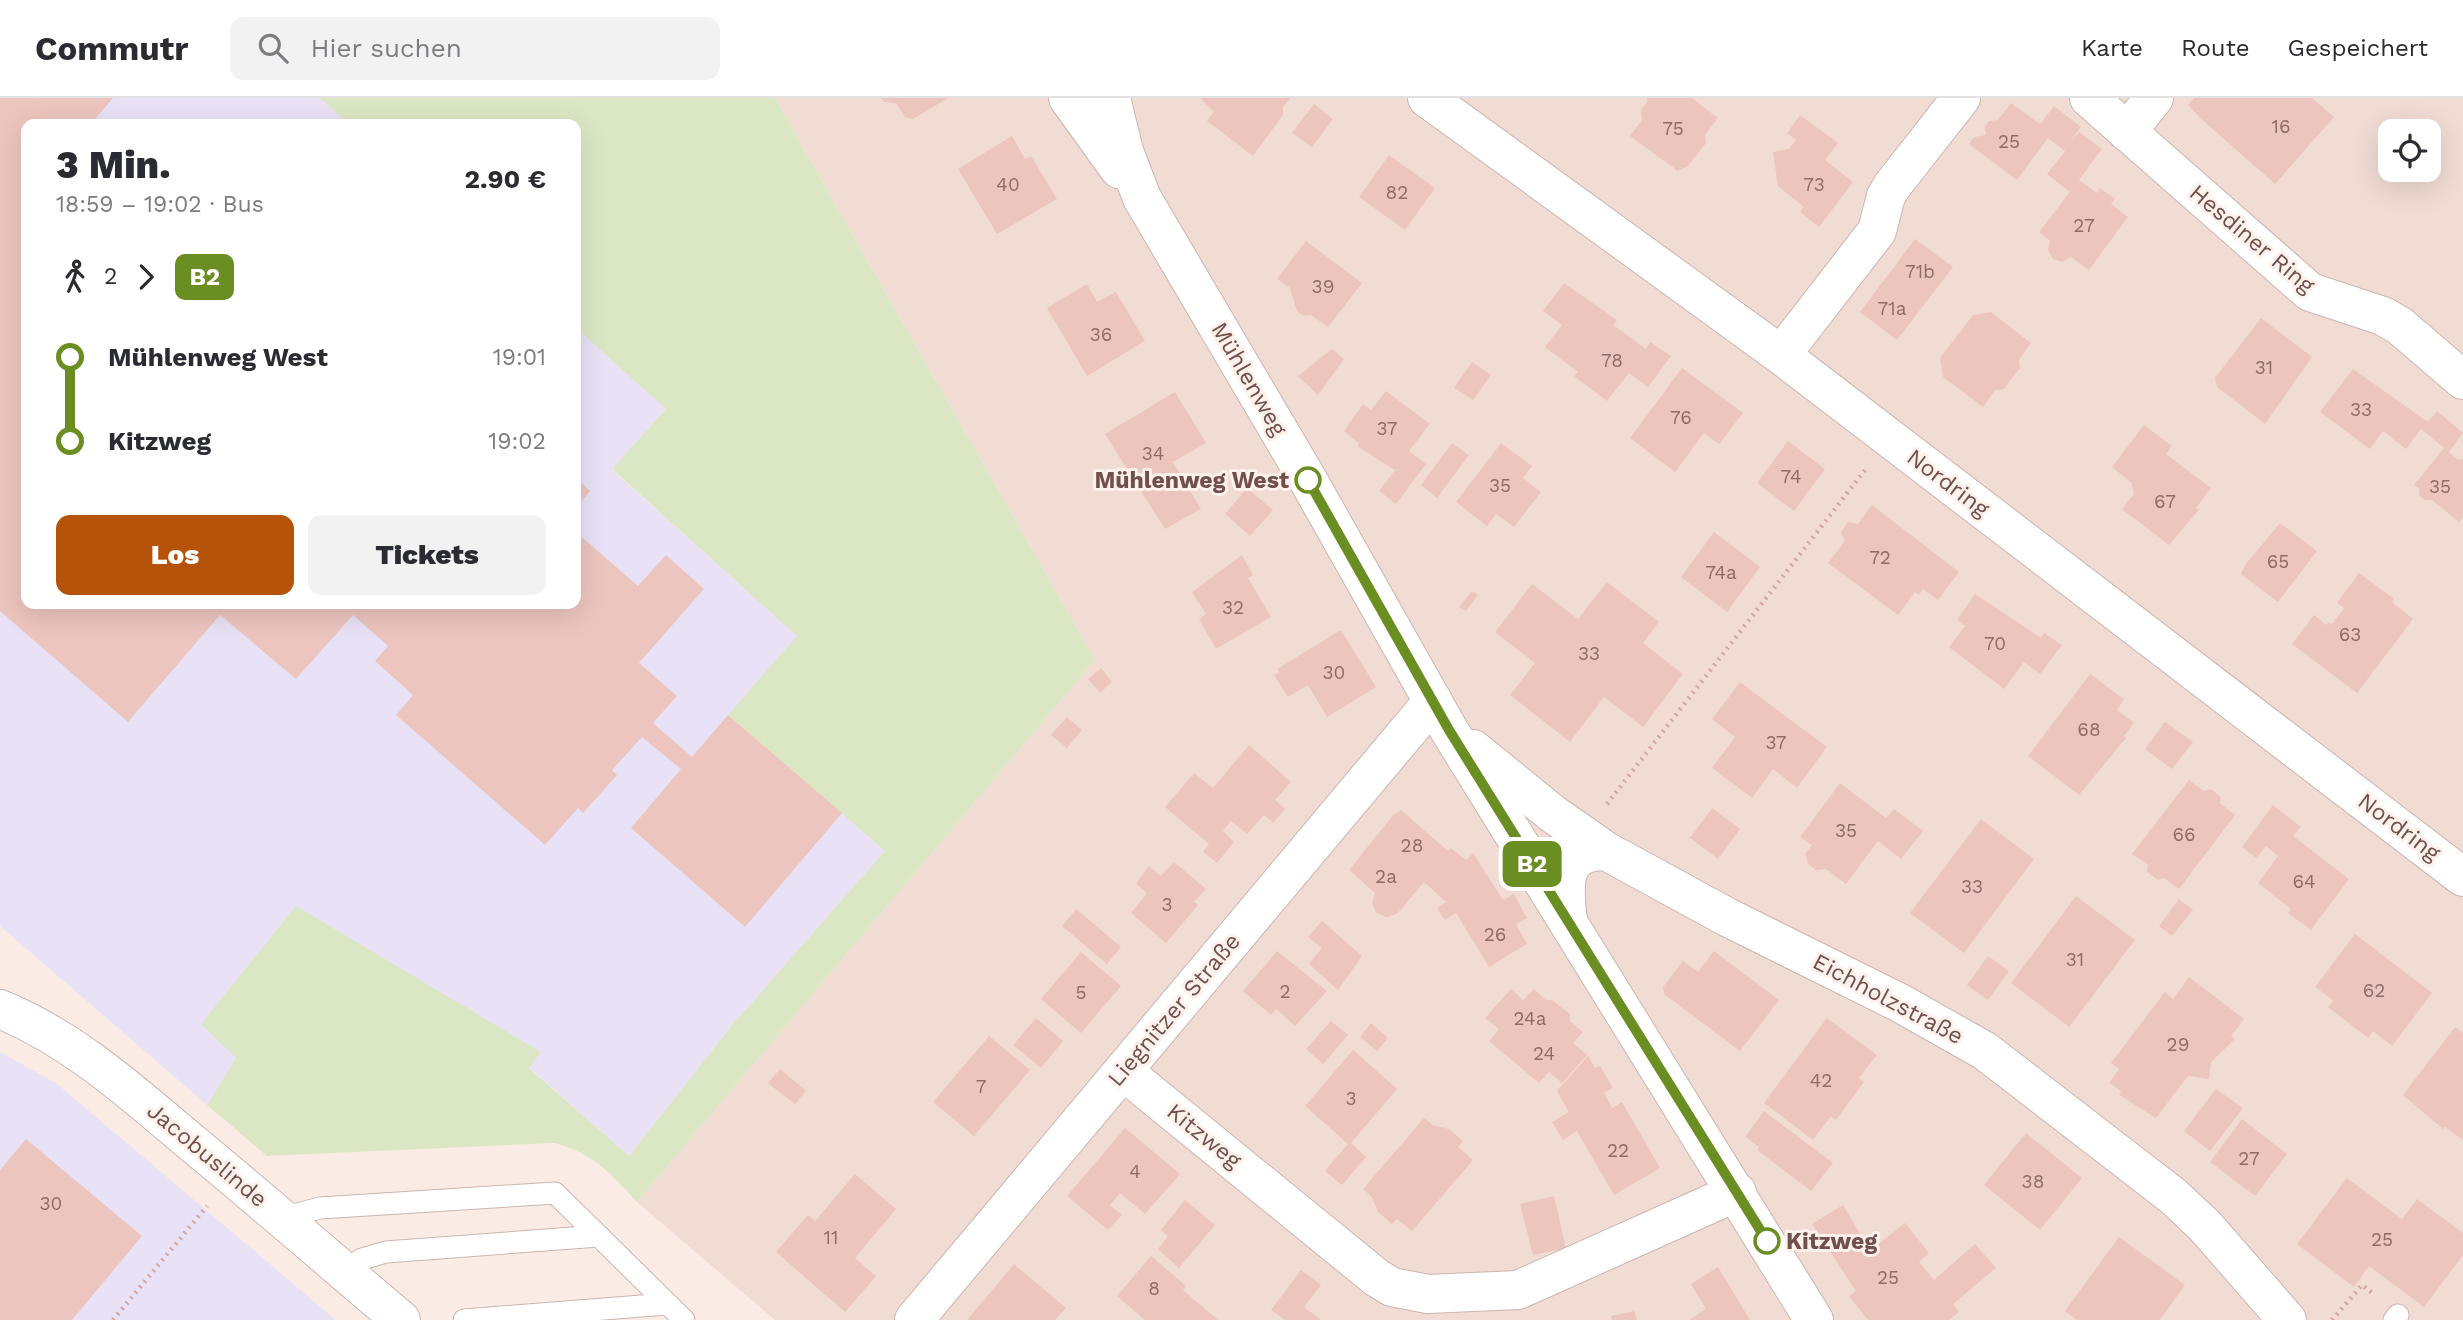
<!DOCTYPE html>
<html lang="de">
<meta charset="utf-8">
<style>
body{margin:0;font-family:"Work Sans",sans-serif;background:#f2f2f3;color:#2b2b33;height:100vh;display:flex;flex-direction:column;font-size:26px;white-space:nowrap}
*{box-sizing:border-box;margin:0}
p{font-size:23px;color:#7c7c81}
.icon{flex:none;width:38px;height:38px;fill:none;stroke:currentColor;stroke-width:2;stroke-linecap:round;stroke-linejoin:round}
.map{position:relative;flex:1;overflow:hidden}
.details{position:absolute;left:21px;top:21px;width:560px;height:490px;display:flex;flex-direction:column;background:#fff;border-radius:14px;box-shadow:0 7px 28px #0002}
.details>*{flex:none}
.badge{padding:0 14px;border-radius:10px;font-size:24px;line-height:46px}
.tools{position:absolute;left:2378px;top:21px;display:grid;gap:14px}
.tools a{display:grid;place-items:center;width:63px;height:63px;border-radius:14px;background:#fff;box-shadow:0 7px 28px #0002;font-size:35px}
.map>.badge{position:absolute;translate:-50% -50%;box-shadow:0 0 0 4px #fff}
.legs{display:flex;align-items:center;gap:10px;height:77px;padding:0 35px;font-size:23px}
.legs p{margin-inline-start:auto}
.headline{display:flex;align-items:center;justify-content:space-between;height:119px;padding:0 35px}
h1{font-size:38px;font-weight:800;line-height:52px}
.action{display:flex;gap:14px;margin-top:auto;padding:14px 35px}
.action a{flex:1;height:80px;border-radius:14px;background:#b45309;color:#fff;font-size:28px;font-weight:800;line-height:80px;text-align:center}
.action a+a{background:#f2f2f3;color:#2b2b33}
ul{padding:0 35px;list-style:none}
li{display:flex;align-items:center;gap:24px;height:84px;font-size:26px}
li i{display:grid;place-items:center;width:10px;height:100%;margin:0 9px;background:currentColor}
li i::after{content:'';width:18px;height:18px;margin:-9px;border:5px solid;border-radius:50%;background:#fff}
li p{margin-inline-start:auto}
li:first-child i{background:linear-gradient(#0000 50%,currentColor 0)}
li:last-child i{background:linear-gradient(currentColor 50%,#0000 0)}
header{display:flex;align-items:center;gap:42px;box-sizing:border-box;height:98px;padding:0 35px;background:#fff;border-bottom:2px solid #e1e1e2}
header strong{font-size:33px}
nav{display:flex;gap:38px;margin-inline-start:auto;font-size:24px}
.search{width:490px;height:63px;background:#f2f2f3;display:flex;align-items:center;gap:18px;box-sizing:border-box;padding:0 24px;border-radius:14px;color:#7c7c81;font-size:26px}
.map>svg:first-child{display:block}
</style>
<header>
<strong>Commutr</strong>
<div class="search"><svg class="icon" aria-label="search" viewBox="0 0 24 24"><circle cx="10" cy="10" r="6"/><path d="M15 15l6 6"/></svg>Hier suchen</div>
<nav><a>Karte</a><a>Route</a><a>Gespeichert</a></nav>
</header>
<div class="map">
<svg width="2463" height="1222" viewBox="0 0 2463 1222">
<rect width="100%" height="100%" fill="#faece5"/>
<path fill="#f1dcd4" fill-rule="evenodd" d="M775,0H2463V1222H775L637,1104L1095,562ZM2390,33H2429V72H2390Z"/>
<g fill="#e9e2f6">
<path d="M0,0H320L349,26H26V506H576V230L666,310L612,372L798,538L728,618L885,753L733,926L629,1058L529,969L541,954L236,960L207,1007L0,828Z"/>
<path d="M0,954L56,985L336,1222H0Z"/>
</g>
<path fill="#dbe7c4" d="M320,0H775L1095,562L637,1104C611,1076 592,1054 554,1045L267,1058L207,1007L236,960L201,926L296,808L541,954L529,970L629,1058L733,926L885,753L728,617L797,538L612,371L666,311L576,230V26H349Z"/>
<g fill="#edc5bf">
<path d="M0,0H113L91,26H26V506H576V434L638,488L666,457L704,491L639,565L677,598L653,625L692,659L728,617L842,715L745,829L631,730L681,671L642,639L612,672L617,677L583,715L578,710L545,747L396,617L413,597L375,563L388,548L353,517L296,581L220,517L128,624L0,513Z"/>
<path d="M881,0H948L913,21L905,19L896,5L884,4Z"/>
<path d="M1200,0H1290L1283,9V17L1253,58L1207,23L1214,14Z"/>
<path d="M1646,0H1692L1718,20L1705,37L1706,45L1688,68L1678,73L1630,38L1642,22L1641,12L1648,3Z"/>
<path d="M2194,0H2312L2334,19L2275,86L2200,20L2188,7Z"/>
<path d="M2011,5L2040,26L2054,8L2081,29L2069,45L2079,34L2102,51L2079,82L2097,95L2100,90L2115,101L2111,106L2128,119L2089,172L2071,159L2062,164L2053,161L2048,152L2050,143L2039,134L2070,94L2047,76L2065,53L2048,40L2017,82L1969,46L1974,39L1986,37L1985,29L1989,23L1998,22Z"/>
<path d="M1314,6L1333,21L1312,49L1292,35Z"/>
<path d="M1800,17L1838,45L1825,62L1853,84L1819,129L1800,114L1804,109L1778,88L1773,54L1789,51L1796,42L1787,35Z"/>
<path d="M1012,38L1025,61L1031,58L1057,101L997,136L958,71Z"/>
<path d="M1389,57L1435,90L1405,132L1359,99Z"/>
<path d="M1915,141L1953,169L1897,242L1860,214Z"/>
<path d="M1306,143L1362,185L1328,229L1311,217L1304,218L1297,213L1290,190L1277,181Z"/>
<path d="M1564,185L1617,222L1613,227L1646,251L1650,244L1671,258L1648,289L1629,275L1607,303L1574,278L1578,274L1545,249L1562,227L1543,213Z"/>
<path d="M1087,186L1097,204L1116,194L1145,243L1087,278L1047,210Z"/>
<path d="M1991,214L2031,245L2019,262L2020,270L2004,291L1995,292L1983,309L1943,279L1940,260L1973,217Z"/>
<path d="M2261,220L2312,259L2265,326L2217,289L2215,280Z"/>
<path d="M1332,251L1344,261L1318,297L1298,278Z"/>
<path d="M1472,264L1491,277L1473,302L1454,290Z"/>
<path d="M1682,270L1743,315L1719,346L1704,335L1675,374L1630,340Z"/>
<path d="M2353,271L2428,324L2437,313L2463,335L2449,354L2458,362L2463,361V419L2459,424L2432,402H2425L2419,397V390L2414,387L2444,350L2421,331L2406,351L2383,333L2370,351L2320,314Z"/>
<path d="M1386,293L1430,326L1409,353L1426,366L1396,406L1379,393L1395,372L1357,348L1359,345L1344,333L1363,306L1371,312Z"/>
<path d="M1175,294L1206,345L1173,364L1201,411L1165,431L1105,336Z"/>
<path d="M2144,327L2172,348L2166,356L2211,390L2196,410L2199,412L2169,447L2122,411L2134,396L2131,384L2112,369Z"/>
<path d="M1788,343L1825,371L1794,413L1757,385Z"/>
<path d="M1452,345L1469,357L1437,400L1421,387Z"/>
<path d="M1501,345L1532,368L1523,380L1541,394L1514,429L1496,416L1487,428L1456,404Z"/>
<path d="M576,380L590,393L576,410Z"/>
<path d="M1247,390L1273,412L1250,438L1225,416Z"/>
<path d="M1872,407L1959,474L1938,502L1923,491L1919,497L1915,494L1898,517L1828,465L1845,443L1841,434L1848,424L1858,426Z"/>
<path d="M2280,425L2317,453L2278,504L2241,476L2245,467Z"/>
<path d="M1714,434L1760,469L1727,514L1681,479Z"/>
<path d="M1242,457L1253,477L1248,480L1271,519L1216,551L1199,521L1206,516L1192,494Z"/>
<path d="M2359,475L2394,501L2392,504L2413,521L2357,595L2292,546L2314,517L2326,527L2329,524L2332,526L2344,510L2337,505Z"/>
<path d="M1607,484L1659,524L1643,545L1683,576L1643,629L1604,599L1570,644L1510,597L1535,565L1495,534L1532,486L1578,521Z"/>
<path d="M1472,493L1478,497L1466,513L1459,509Z"/>
<path d="M1975,496L2041,540L2044,535L2062,547L2040,576L2024,564L2004,591L1949,549L1965,528L1957,522Z"/>
<path d="M1341,532L1376,589L1327,619L1308,587L1288,599L1274,577L1279,574L1277,571Z"/>
<path d="M1101,570L1112,584L1100,595L1088,581Z"/>
<path d="M2090,576L2124,601L2117,612L2134,625L2124,638L2126,640L2079,697L2028,658Z"/>
<path d="M1740,584L1827,649L1797,690L1773,671L1752,700L1712,670L1735,639L1712,621Z"/>
<path d="M1067,619L1082,632L1067,650L1051,637Z"/>
<path d="M2165,624L2193,644L2172,671L2145,651Z"/>
<path d="M1249,647L1291,684L1275,702L1285,711L1273,725L1264,717L1247,736L1231,723L1223,733L1234,744L1217,765L1203,754L1209,746L1165,709L1194,675L1213,690Z"/>
<path d="M2189,682L2204,693L2211,691L2221,699L2220,705L2235,717L2179,791L2164,780L2158,782L2147,774L2148,767L2132,756Z"/>
<path d="M1840,685L1886,720L1894,711L1923,733L1901,761L1878,743L1846,786L1826,771L1816,772L1808,766L1805,756L1812,747L1800,739Z"/>
<path d="M2273,707L2301,729L2293,738L2349,781L2311,832L2288,815L2291,811L2258,785L2278,758L2266,748L2256,760L2242,749Z"/>
<path d="M1712,710L1740,731L1718,761L1690,740Z"/>
<path d="M1401,712L1448,753L1451,750L1466,762L1473,755L1503,802L1514,796L1527,820L1516,826L1527,846L1489,869L1456,815L1445,822L1437,810L1446,804L1424,784L1397,816L1386,819L1376,815L1372,805L1375,795L1349,772L1393,717Z"/>
<path d="M1981,721L2034,761L1964,855L1910,815Z"/>
<path d="M1174,764L1206,791L1194,804L1198,807L1166,845L1131,815L1147,795L1136,786L1149,768L1161,778Z"/>
<path d="M2076,798L2135,842L2069,929L2011,885Z"/>
<path d="M2179,801L2193,812L2172,838L2159,828Z"/>
<path d="M1076,811L1121,849L1107,866L1062,828Z"/>
<path d="M1322,823L1362,858L1338,892L1309,866L1322,850L1308,839Z"/>
<path d="M2355,836L2432,895L2392,948L2373,933L2368,940L2328,909L2334,903L2315,889Z"/>
<path d="M1277,853L1327,893L1295,928L1276,911L1271,917L1243,893Z"/>
<path d="M1714,853L1779,902L1740,953L1664,896L1663,889L1683,863L1698,874Z"/>
<path d="M1081,854L1121,888L1081,935L1041,901Z"/>
<path d="M1988,858L2009,873L1988,902L1967,887Z"/>
<path d="M2189,879L2244,921L2231,938L2235,941L2211,964L2209,981L2188,978L2156,1020L2119,997L2121,993L2109,985L2119,971L2111,965L2165,894L2173,901Z"/>
<path d="M1511,891L1523,902L1534,891L1546,902H1552L1570,916V923L1583,934L1573,945L1587,957L1562,985L1549,974L1539,985L1489,943L1499,931L1485,920Z"/>
<path d="M1036,920L1063,943L1041,970L1013,947Z"/>
<path d="M1827,920L1877,957L1859,980L1864,984L1836,1022L1831,1018L1813,1042L1764,1005Z"/>
<path d="M1331,923L1348,937L1323,966L1306,951Z"/>
<path d="M1371,925L1388,940L1377,953L1360,939Z"/>
<path d="M2455,929L2463,935V1042L2445,1029L2443,1031L2403,997Z"/>
<path d="M989,938L1030,972L974,1038L933,1004Z"/>
<path d="M1353,952L1397,991L1351,1045L1366,1059L1342,1087L1325,1073L1348,1046L1305,1008Z"/>
<path d="M1588,958L1595,970L1600,968L1613,990L1604,995L1612,1010L1622,1004L1660,1070L1614,1097L1577,1033L1563,1042L1552,1024L1569,1014L1557,993Z"/>
<path d="M780,971L806,993L795,1006L768,985Z"/>
<path d="M2216,991L2243,1010L2210,1053L2184,1033Z"/>
<path d="M1764,1013L1833,1065L1811,1093L1757,1052L1759,1049L1745,1039Z"/>
<path d="M1424,1020L1433,1027L1449,1031L1463,1043L1458,1049L1473,1062L1412,1133L1397,1121L1392,1126L1378,1114L1372,1099L1363,1091Z"/>
<path d="M2242,1021L2287,1056L2255,1098L2210,1064Z"/>
<path d="M1125,1030L1180,1076L1145,1116L1120,1095L1110,1107L1122,1117L1108,1132L1067,1098Z"/>
<path d="M2026,1035L2082,1080L2040,1132L1984,1087Z"/>
<path d="M26,1041L142,1138L72,1222H0V1072Z"/>
<path d="M855,1076L896,1111L855,1160L876,1178L845,1214L776,1154L808,1117L815,1123Z"/>
<path d="M2347,1080L2402,1121L2417,1101L2463,1135V1157L2424,1209L2369,1168L2354,1189L2297,1146Z"/>
<path d="M1554,1098L1566,1150L1533,1157L1520,1106Z"/>
<path d="M1185,1102L1215,1127L1179,1170L1158,1151L1168,1138L1161,1132Z"/>
<path d="M1843,1107L1870,1153L1905,1125L1929,1155L1919,1164L1934,1182L1975,1146L1996,1170L1953,1206L1959,1214L1949,1222H1868L1849,1198L1856,1193L1812,1126Z"/>
<path d="M2119,1139L2185,1187L2160,1222H2077L2065,1213Z"/>
<path d="M1151,1158L1186,1188L1183,1192L1218,1222H1145L1117,1198Z"/>
<path d="M1014,1166L1066,1210L1055,1222H967Z"/>
<path d="M1718,1169L1750,1222H1689L1706,1211L1691,1186Z"/>
<path d="M1301,1172L1321,1187L1304,1209L1321,1222H1285L1271,1212Z"/>
<path d="M1634,1213L1637,1222H1612L1611,1218Z"/>
</g>
<g fill="none" stroke-linecap="round" stroke-linejoin="round">
<g stroke="#cdb4af" stroke-width="23">
<g id="service">
<path d="M282,1120L320,1110L555,1095L684,1222"/>
<path d="M343,1173L362,1161L386,1154L599,1138"/>
<path d="M464,1222L667,1206"/>
<path d="M2394,1222L2398,1217"/>
</g>
</g>
<g stroke="#cdb4af" stroke-width="40">
<g id="minor">
<path d="M1068,0L1119,71"/>
<path d="M1111,0L1124,53L1142,100L1308,382L1449,632L1814,1222"/>
<path d="M1427,0L1781,257L2463,779"/>
<path d="M2089,0L2310,194L2383,218L2400,228L2463,282"/>
<path d="M2127,34L2154,0"/>
<path d="M1781,257L1877,133L1886,98L1892,88L1961,0"/>
<path d="M1473,651L1553,716L1606,753L1727,819L1900,905L1985,953L2173,1098L2205,1128L2287,1222"/>
<path d="M1568,823C1564,788 1559,753 1606,753"/>
<path d="M0,911C71,940 128,991 186,1040C259,1100 329,1161 401,1222"/>
<path d="M1123,973L1377,1180L1392,1189L1428,1196L1518,1192L1737,1094"/>
<path d="M914,1222L1433,603"/>
</g>
</g>
<g stroke="#d2a8a2" stroke-width="4.5" stroke-dasharray="2 5" stroke-linecap="butt">
<path d="M1607,706L1865,372"/>
<path d="M113,1222L207,1108"/>
<path d="M2332,1222L2362,1187L2375,1197"/>
</g>
<use href="#service" stroke="#fff" stroke-width="21"/>
<use href="#minor" stroke="#fff" stroke-width="38"/>
</g>
<g fill="none" stroke-linecap="round" stroke-linejoin="round">
<g stroke="#fff" stroke-width="16">
<path id="line-1" d="M1308,382L1449,632L1767,1143"/>
</g>
<use href="#line-1" stroke="#6b8e23" stroke-width="10"/>
</g>
<g fill="#fff" stroke="#6b8e23" stroke-width="3.5">
<circle cx="1308" cy="382" r="12"/>
<circle cx="1767" cy="1143" r="12"/>
</g>
<g text-anchor="middle" dominant-baseline="central" stroke-width="6" stroke-linejoin="round" paint-order="stroke">
<g font-size="19" fill="#906c69">
<text x="2281" y="28">16</text>
<text x="1673" y="30">75</text>
<text x="2009" y="43">25</text>
<text x="1008" y="86">40</text>
<text x="1814" y="86">73</text>
<text x="1397" y="94">82</text>
<text x="2084" y="127">27</text>
<text x="1920" y="173">71b</text>
<text x="1323" y="188">39</text>
<text x="1892" y="210">71a</text>
<text x="1101" y="236">36</text>
<text x="1612" y="262">78</text>
<text x="2264" y="269">31</text>
<text x="2361" y="311">33</text>
<text x="1681" y="319">76</text>
<text x="1387" y="330">37</text>
<text x="1153" y="355">34</text>
<text x="1791" y="378">74</text>
<text x="1500" y="387">35</text>
<text x="2440" y="388">35</text>
<text x="2165" y="403">67</text>
<text x="1880" y="459">72</text>
<text x="2278" y="463">65</text>
<text x="1721" y="474">74a</text>
<text x="1233" y="509">32</text>
<text x="2350" y="536">63</text>
<text x="1995" y="545">70</text>
<text x="1589" y="555">33</text>
<text x="1334" y="574">30</text>
<text x="2089" y="631">68</text>
<text x="1776" y="644">37</text>
<text x="1846" y="732">35</text>
<text x="2184" y="736">66</text>
<text x="1412" y="747">28</text>
<text x="1386" y="778">2a</text>
<text x="2304" y="783">64</text>
<text x="1972" y="788">33</text>
<text x="1167" y="806">3</text>
<text x="1495" y="836">26</text>
<text x="2075" y="861">31</text>
<text x="2374" y="892">62</text>
<text x="1285" y="893">2</text>
<text x="1081" y="894">5</text>
<text x="1530" y="920">24a</text>
<text x="2178" y="946">29</text>
<text x="1544" y="955">24</text>
<text x="1821" y="982">42</text>
<text x="981" y="988">7</text>
<text x="1351" y="1000">3</text>
<text x="1618" y="1052">22</text>
<text x="2249" y="1060">27</text>
<text x="1135" y="1073">4</text>
<text x="2033" y="1083">38</text>
<text x="51" y="1105">30</text>
<text x="831" y="1139">11</text>
<text x="2382" y="1141">25</text>
<text x="1888" y="1179">25</text>
<text x="1154" y="1190">8</text>
</g>
<g font-size="23" fill="#714f4c" stroke="#fdf1eb">
<text transform="translate(2252 141) rotate(40)">Hesdiner Ring</text>
<text transform="translate(1249 281) rotate(60)">Mühlenweg</text>
<text transform="translate(1948 385) rotate(37)">Nordring</text>
<text transform="translate(2399 729) rotate(37)">Nordring</text>
<text transform="translate(1888 901) rotate(28)">Eichholzstraße</text>
<text transform="translate(1174 912) rotate(-50)">Liegnitzer Straße</text>
<text transform="translate(1204 1038) rotate(39)">Kitzweg</text>
<text transform="translate(207 1057) rotate(40)">Jacobuslinde</text>
</g>
<g font-size="23" font-weight="bold" fill="#714f4c" stroke="#fdf1eb" text-anchor="end">
<text x="1289" y="382">Mühlenweg West</text>
<text x="1786" y="1143" text-anchor="start">Kitzweg</text>
</g>
</g>
</svg>
<div class="tools">
<a><svg class="icon" aria-label="locate" viewBox="0 0 24 24"><circle cx="12" cy="12" r="6"/><path d="M12 2v4M12 18v4M2 12h4M18 12h4"/></svg></a>
</div>
<b class="badge" style="left:1532px;top:766px;background:#6b8e23;color:#fff">B2</b>
<section class="details">
<div class="headline"><div><h1>3 Min.</h1><p>18:59 – 19:02 · Bus</p></div><b>2.90 €</b></div>
<div class="legs"><svg class="icon" aria-label="walk" viewBox="0 0 24 24"><circle cx="13" cy="4" r="2"/><path d="M13 8l-2 6 4 7M11 14l-3 7M7 12l3-4h3l4 4"/></svg>2<svg class="icon" aria-label="forward" viewBox="0 0 24 24"><path d="M9 5l7 7-7 7"/></svg><b class="badge" style="background:#6b8e23;color:#fff">B2</b></div>
<ul>
<li><i style="color:#6b8e23"></i><b>Mühlenweg West</b><p>19:01</p></li>
<li><i style="color:#6b8e23"></i><b>Kitzweg</b><p>19:02</p></li>
</ul>
<div class="action"><a>Los</a><a>Tickets</a></div>
</section>
</div>
